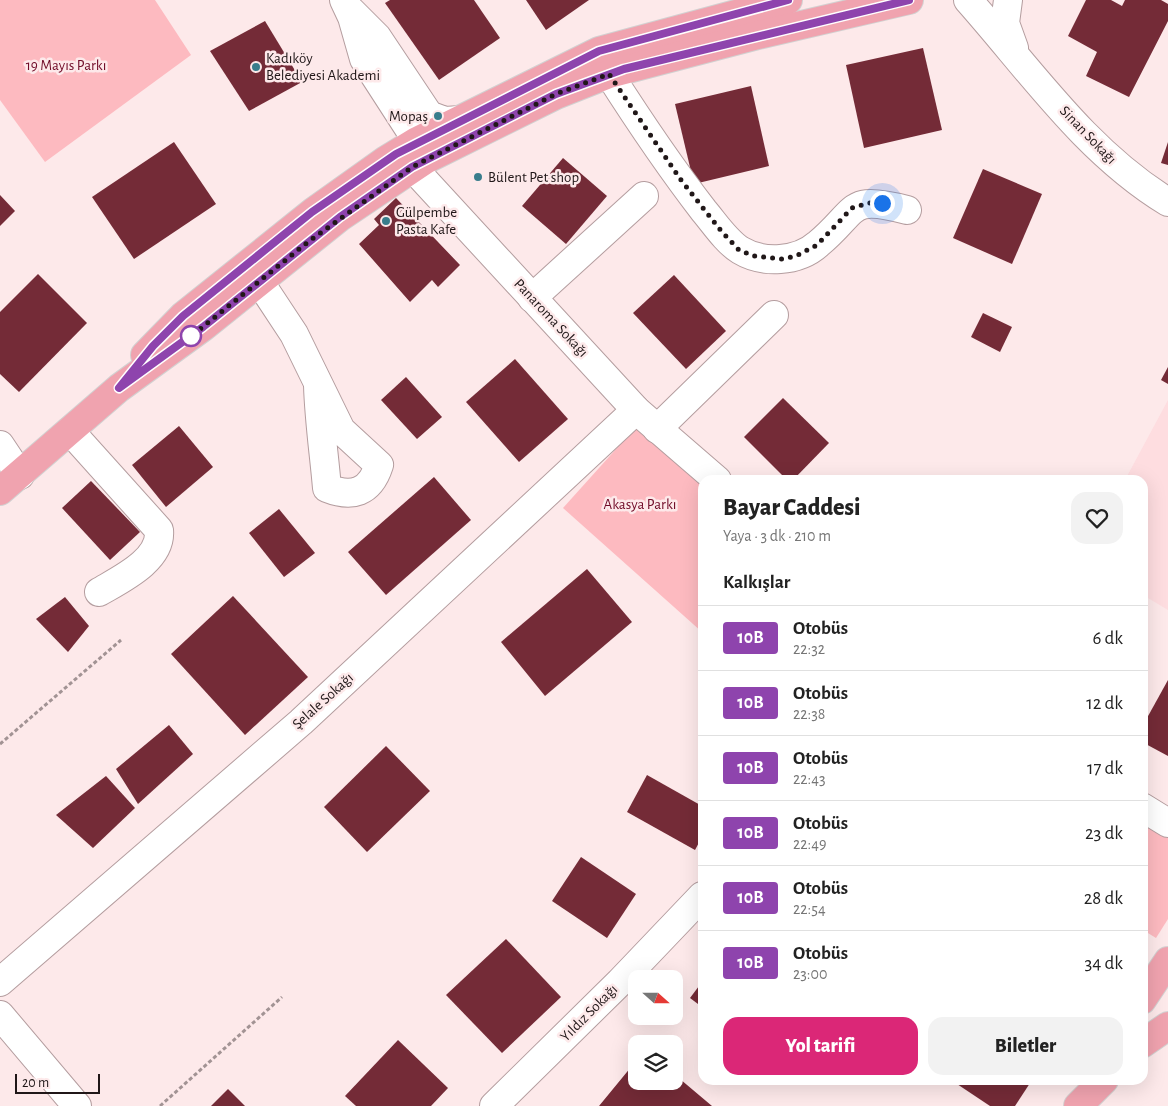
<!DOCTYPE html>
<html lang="tr">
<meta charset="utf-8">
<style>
body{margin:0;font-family:"Alegreya Sans",sans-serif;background:#f2f2f2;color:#222;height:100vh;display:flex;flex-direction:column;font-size:19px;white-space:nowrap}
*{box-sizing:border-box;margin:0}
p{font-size:16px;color:#767676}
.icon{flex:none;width:28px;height:28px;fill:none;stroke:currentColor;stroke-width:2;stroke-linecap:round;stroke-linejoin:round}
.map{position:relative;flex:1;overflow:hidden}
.sheet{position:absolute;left:698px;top:475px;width:450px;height:610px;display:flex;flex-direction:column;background:#fff;border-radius:15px;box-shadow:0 5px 20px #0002}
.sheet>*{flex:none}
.badge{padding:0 10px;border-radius:4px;font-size:18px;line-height:32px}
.needle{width:32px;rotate:111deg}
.tools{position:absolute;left:628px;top:970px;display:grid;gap:10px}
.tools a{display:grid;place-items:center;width:55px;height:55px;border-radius:10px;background:#fff;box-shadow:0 5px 20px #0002;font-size:25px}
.scale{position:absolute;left:15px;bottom:12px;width:85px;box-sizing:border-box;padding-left:5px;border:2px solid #201718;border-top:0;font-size:14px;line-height:18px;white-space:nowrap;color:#201718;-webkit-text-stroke:4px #fde9ea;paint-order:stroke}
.you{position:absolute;width:25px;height:25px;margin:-12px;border:4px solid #fff;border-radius:50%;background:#1a73e8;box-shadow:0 0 0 8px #1a73e833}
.map>.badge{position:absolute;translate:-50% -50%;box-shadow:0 0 0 2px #fff}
h2{padding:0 25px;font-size:19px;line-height:45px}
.round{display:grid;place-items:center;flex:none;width:52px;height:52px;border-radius:15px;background:#f2f2f2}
.overview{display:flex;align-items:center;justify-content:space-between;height:85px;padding:0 25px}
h1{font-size:24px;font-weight:800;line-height:38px}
.primary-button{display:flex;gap:10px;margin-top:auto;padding:10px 25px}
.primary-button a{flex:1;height:58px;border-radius:15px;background:#db2777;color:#fff;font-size:20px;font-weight:800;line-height:58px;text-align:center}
.primary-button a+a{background:#f2f2f2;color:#222}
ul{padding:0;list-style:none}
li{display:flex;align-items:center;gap:15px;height:65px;padding:0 25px;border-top:1px solid #e0e0e0}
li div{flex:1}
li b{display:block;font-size:19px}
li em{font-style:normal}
li .badge{min-width:55px;font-weight:700;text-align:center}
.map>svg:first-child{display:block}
</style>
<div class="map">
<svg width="1168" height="1106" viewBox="0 0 1168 1106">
<rect width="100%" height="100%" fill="#fde9ea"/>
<path fill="#fedde0" d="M1168,400V610L1143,595L1142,480H1125Z"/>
<g fill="#fdbac0">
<path d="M0,0H155L191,55L45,162L0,100Z"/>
<path d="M635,428L702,486V632L563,508Z"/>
<path d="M1142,818L1168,835V919L1156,938L1143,930Z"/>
</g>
<g fill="#742b37">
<path d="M390,0H474L500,38L439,80L385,3Z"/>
<path d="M526,0H589L546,30Z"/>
<path d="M1086,0H1111L1122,6L1125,0H1161L1168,4V21L1129,97L1086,76L1097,52L1068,36Z"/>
<path d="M265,21L302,82L249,111L210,51Z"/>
<path d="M923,48L942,130L864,148L846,65Z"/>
<path d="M751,86L769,166L694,184L675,104Z"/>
<path d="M174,142L216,204L134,259L92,197Z"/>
<path d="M1168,142V165L1161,163Z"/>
<path d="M563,158L607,196L566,244L522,206Z"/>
<path d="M983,169L1042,194L1012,264L953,238Z"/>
<path d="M0,195L15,211L0,226Z"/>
<path d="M396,198L460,265L438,287L432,280L410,302L359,244L379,225L374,219Z"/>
<path d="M38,274L87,323L19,392L0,374V312Z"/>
<path d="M674,275L726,331L686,369L633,313Z"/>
<path d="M983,313L1012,327L1000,352L971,337Z"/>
<path d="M515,359L568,419L519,462L466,402Z"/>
<path d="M1168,367V384L1161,380Z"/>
<path d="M406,377L442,417L417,439L381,400Z"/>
<path d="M783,398L829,443L793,480H787L744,437Z"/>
<path d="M179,426L213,467L166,507L132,465Z"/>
<path d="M434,477L471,520L386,595L348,552Z"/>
<path d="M91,481L140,532L110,560L62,508Z"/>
<path d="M279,509L315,553L284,577L249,533Z"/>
<path d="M587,569L632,622L545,696L501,642Z"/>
<path d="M233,596L308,677L245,735L171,654Z"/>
<path d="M65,597L89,626L68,652L36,619Z"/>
<path d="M1168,680V756L1142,742V727Z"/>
<path d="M169,725L193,754L138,804L116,769Z"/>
<path d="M386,746L430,791L367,852L324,807Z"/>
<path d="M647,775L702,806V837L695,850L627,812Z"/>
<path d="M106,776L135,808L93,848L56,815Z"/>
<path d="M581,857L636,894L607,938L552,901Z"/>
<path d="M506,939L561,997L502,1053L446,995Z"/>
<path d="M702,982V1007L690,998Z"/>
<path d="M398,1040L448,1088L431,1106H356L345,1096Z"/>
<path d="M636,1061V1081H674V1074L712,1106H599Z"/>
<path d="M951,1080H1032L1015,1106H990Z"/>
<path d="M228,1089L245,1106H211Z"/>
</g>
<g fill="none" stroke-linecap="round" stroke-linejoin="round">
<g stroke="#b49d9f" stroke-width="30">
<g id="minor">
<path d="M344,0L352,17L364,59L417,141L412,167L636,410L717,480"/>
<path d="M968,0C1031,71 1086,152 1168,202"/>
<path d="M1008,0L1005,23L1014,48"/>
<path d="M351,11L377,37L429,115L445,121L461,120"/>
<path d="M609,74C639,121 670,167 704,211C715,224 726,241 740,250C763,264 798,262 818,244C859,210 846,194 907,210"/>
<path d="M259,281L294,334L341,430L379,465C370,493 352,498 327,488C324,453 319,420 318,385"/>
<path d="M532,298L644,196"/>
<path d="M657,429L774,315"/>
<path d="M70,431L159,530C162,560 121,579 99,592"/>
<path d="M0,445L20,475"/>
<path d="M1142,807L1168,823"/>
<path d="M0,982L301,722L636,410"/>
<path d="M0,1015L77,1106"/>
<path d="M494,1106L620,982L702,896"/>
</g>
</g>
<g stroke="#d2d1d1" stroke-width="30">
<g id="major">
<path d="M145,355L183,316L313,212L386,160L417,141L599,51L788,0"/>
<path d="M0,491L119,388L203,327L340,217L425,160L556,95L609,74L758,35L909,0"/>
<path d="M1142,1000L1168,961"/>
<path d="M1142,1044L1168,1026"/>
<path d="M1078,1106L1104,1080"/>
</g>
</g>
<g stroke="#a29394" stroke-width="3" stroke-dasharray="4 2.5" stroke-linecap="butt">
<path d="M0,744L121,640"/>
<path d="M160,1106L282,997"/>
</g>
<use href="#minor" stroke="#fff" stroke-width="28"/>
<use href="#major" stroke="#f0a3af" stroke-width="28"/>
</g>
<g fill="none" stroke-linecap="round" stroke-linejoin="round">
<g stroke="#fff" stroke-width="11">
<path id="line" d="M788,0L599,51L396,154L312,212L183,316L153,346L119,388L203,327L340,217L412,167L556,94L624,69L909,0"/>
</g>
<use href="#line" stroke="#8e44ad" stroke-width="8"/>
<path stroke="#201718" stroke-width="5" stroke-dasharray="0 9" d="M191,336L189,338L308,242L412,167L556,94L609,74L681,180L722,232L739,250L754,256L782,259L796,256L817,245L852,208L869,203H882"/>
</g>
<g fill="#397d8c" stroke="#fde9ea" stroke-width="2">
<circle cx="256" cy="67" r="5"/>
<circle cx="438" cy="116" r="5"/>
<circle cx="478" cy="177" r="5"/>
<circle cx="386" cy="221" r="5"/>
</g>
<circle fill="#fff" stroke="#8e44ad" stroke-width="2.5" cx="191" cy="336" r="10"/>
<g text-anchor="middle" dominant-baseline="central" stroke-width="5" stroke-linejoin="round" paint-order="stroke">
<g font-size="15" fill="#201718" stroke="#fde9ea" text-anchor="start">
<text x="266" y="58">Kadıköy<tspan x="266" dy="17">Belediyesi Akademi</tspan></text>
<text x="428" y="116" text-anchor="end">Mopaş</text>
<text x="488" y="177">Bülent Pet shop</text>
<text x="396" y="212">Gülpembe<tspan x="396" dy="17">Pasta Kafe</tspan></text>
</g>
<g font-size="15" fill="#700a27" stroke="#fde9ea">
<text x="66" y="65">19 Mayıs Parkı</text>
<text x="640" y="504">Akasya Parkı</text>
</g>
<g font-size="15" fill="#201718" stroke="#fde9ea">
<text transform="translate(1088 135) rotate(46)">Sinan Sokağı</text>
<text transform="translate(551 318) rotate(47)">Panaroma Sokağı</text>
<text transform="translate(323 701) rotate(-42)">Şelale Sokağı</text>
<text transform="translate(589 1013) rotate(-45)">Yıldız Sokağı</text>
</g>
</g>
</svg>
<div class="tools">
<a><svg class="needle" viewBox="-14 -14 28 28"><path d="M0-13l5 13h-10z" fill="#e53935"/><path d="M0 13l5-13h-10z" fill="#767676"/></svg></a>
<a><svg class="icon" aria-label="layers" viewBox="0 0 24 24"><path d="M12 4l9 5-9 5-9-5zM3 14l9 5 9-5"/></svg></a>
</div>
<div class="scale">20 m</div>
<div class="you" style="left:882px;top:203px"></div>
<section class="sheet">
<div class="overview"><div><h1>Bayar Caddesi</h1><p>Yaya · 3 dk · 210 m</p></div><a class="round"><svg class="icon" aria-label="heart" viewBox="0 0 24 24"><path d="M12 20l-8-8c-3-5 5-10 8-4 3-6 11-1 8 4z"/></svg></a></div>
<h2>Kalkışlar</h2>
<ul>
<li><span class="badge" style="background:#8e44ad;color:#fff">10B</span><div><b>Otobüs</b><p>22:32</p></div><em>6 dk</em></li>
<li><span class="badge" style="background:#8e44ad;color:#fff">10B</span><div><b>Otobüs</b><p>22:38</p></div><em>12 dk</em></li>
<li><span class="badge" style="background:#8e44ad;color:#fff">10B</span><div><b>Otobüs</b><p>22:43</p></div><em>17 dk</em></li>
<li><span class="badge" style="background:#8e44ad;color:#fff">10B</span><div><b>Otobüs</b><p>22:49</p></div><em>23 dk</em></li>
<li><span class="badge" style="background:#8e44ad;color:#fff">10B</span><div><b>Otobüs</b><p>22:54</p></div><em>28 dk</em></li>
<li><span class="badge" style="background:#8e44ad;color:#fff">10B</span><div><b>Otobüs</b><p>23:00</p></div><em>34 dk</em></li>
</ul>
<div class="primary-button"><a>Yol tarifi</a><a>Biletler</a></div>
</section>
</div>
